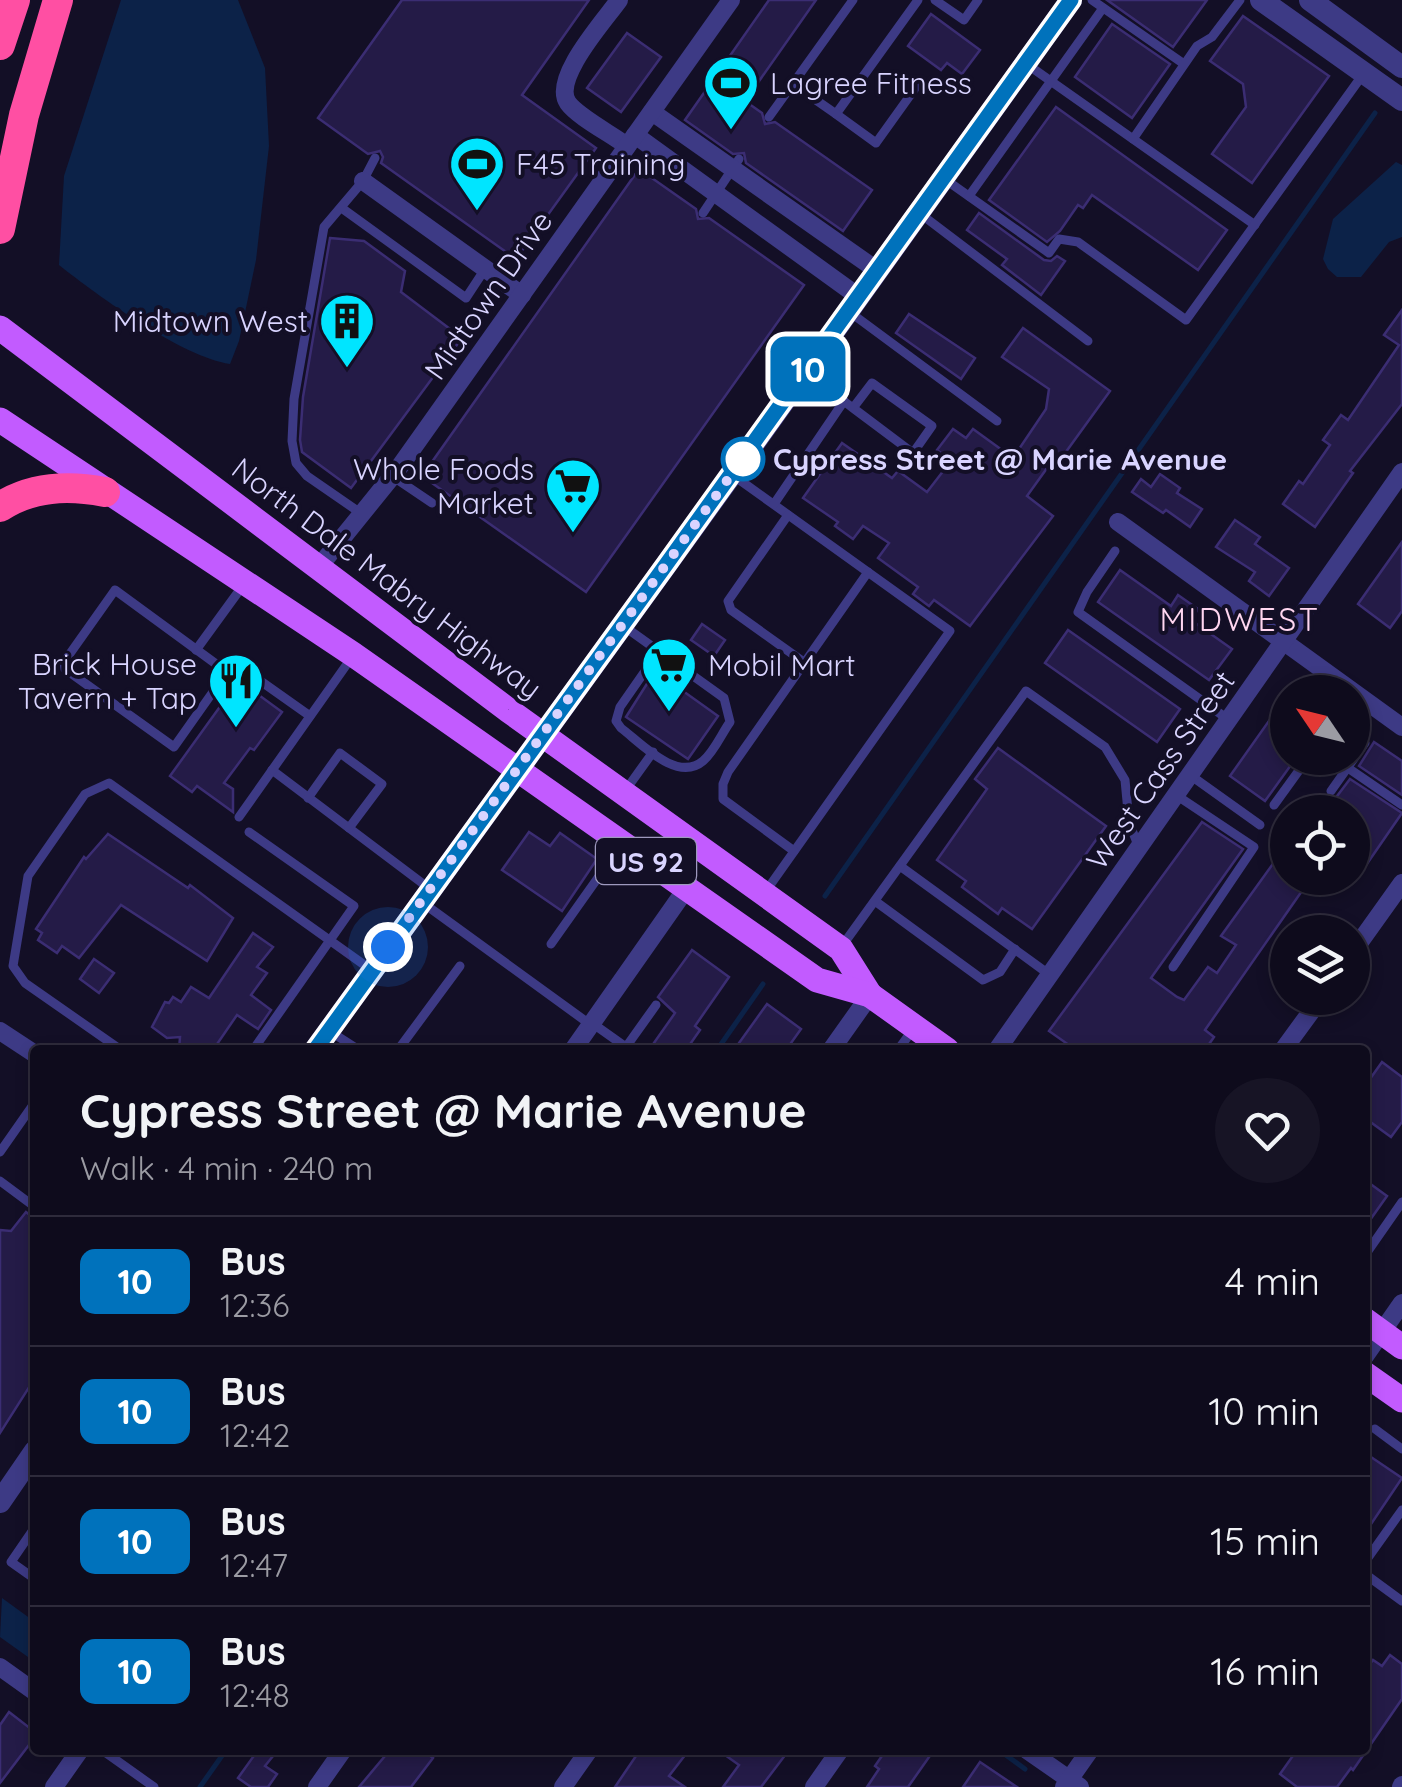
<!DOCTYPE html>
<meta charset="utf-8">
<style>
body{margin:0;font-family:Quicksand,sans-serif;background:#171425;color:#f1f3f6;height:100vh;display:flex;flex-direction:column;font-size:38px;white-space:nowrap}
*{box-sizing:border-box;margin:0}
p{font-size:32px;color:#9b9ba3}
.icon{flex:none;width:55px;height:55px;fill:none;stroke:currentColor;stroke-width:2;stroke-linecap:round;stroke-linejoin:round}
.map{position:relative;flex:1;overflow:hidden}
.drawer{position:absolute;left:30px;top:1045px;width:1340px;height:710px;display:flex;flex-direction:column;background:#0e0b1c;border-radius:10px;box-shadow:0 5px 15px #0003,0 0 0 2px #2e2b3b}
.drawer>*{flex:none}
.badge{padding:0 20px;border-radius:15px;font-size:35px;line-height:65px}
.needle{width:65px;rotate:305deg}
.fabs{position:absolute;left:1270px;top:675px;display:grid;gap:20px}
.fabs a{display:grid;place-items:center;width:100px;height:100px;border-radius:50%;background:#0e0b1c;box-shadow:0 5px 15px #0003,0 0 0 2px #2e2b3b;font-size:50px}
.you{position:absolute;width:50px;height:50px;margin:-25px;border:8px solid #fff;border-radius:50%;background:#1a73e8;box-shadow:0 0 0 15px #1a73e833}
.map>.badge{position:absolute;translate:-50% -50%;box-shadow:0 0 0 5px #fff}
.round{display:grid;place-items:center;flex:none;width:105px;height:105px;border-radius:52px;background:#171425}
.head{display:flex;align-items:center;justify-content:space-between;height:170px;padding:0 50px}
h1{font-size:48px;font-weight:700;line-height:75px}
ul{padding:0;list-style:none}
li{display:flex;align-items:center;gap:30px;height:130px;padding:0 50px;border-top:2px solid #2e2b3b}
li div{flex:1}
li b{display:block;font-size:38px}
li em{font-style:normal}
li .badge{min-width:110px;font-weight:700;text-align:center}
.map>svg:first-child{display:block}
</style>
<div class="map">
<svg width="1402" height="1787" viewBox="0 0 1402 1787">
<rect width="100%" height="100%" fill="#130f26"/>
<g fill="#0c2248">
<path d="M121,0H238L265,68L269,146L256,260L239,341L230,364C182,357 98,296 59,265L64,176Z"/>
<path d="M1396,162L1402,165V237L1389,242L1361,277H1337L1328,269L1323,259L1333,219Z"/>
<path d="M2,1598L35,1622V1662L0,1637Z"/>
</g>
<g fill="none" stroke-linecap="round" stroke-linejoin="round">
<g stroke="#0c2248" stroke-width="5">
<path d="M825,896L1375,113"/>
<path d="M717,1050L763,984"/>
<path d="M1003,1753L1025,1769"/>
<path d="M200,1787L226,1750"/>
</g>
</g>
<g fill="#241b47" stroke="#3b2d73" stroke-width="2.5">
<path d="M402,0H589L522,95L596,148L516,259L381,163L383,157L380,151L368,154L318,118Z"/>
<path d="M769,0H816L745,101L762,113L765,124L775,122L872,190L843,231L746,163L744,153L733,154L685,120Z"/>
<path d="M1107,0H1207L1173,47Z"/>
<path d="M931,14L980,50L962,74L947,63L941,70L908,46Z"/>
<path d="M1243,16L1329,76L1252,183L1212,154L1246,107L1243,84L1210,61Z"/>
<path d="M1112,24L1170,64L1132,118L1075,77Z"/>
<path d="M627,33L661,57L621,112L587,88Z"/>
<path d="M1056,107L1227,230L1198,270L1092,195L1083,208L1078,205L1060,231L1047,242L989,200Z"/>
<path d="M639,169L696,209L698,219L709,218L804,285L586,592L422,476Z"/>
<path d="M979,213L1044,260L1051,261L1057,256L1065,261L1041,295L1002,265L1007,259L967,230Z"/>
<path d="M330,238L364,241L405,271L401,292L462,338L351,488L302,452L300,440L303,397Z"/>
<path d="M1402,310V404L1350,471L1353,473L1315,527L1283,504L1299,481L1303,484L1330,445L1323,440L1341,415L1348,420L1399,345L1384,335Z"/>
<path d="M909,314L975,358L961,379L896,333Z"/>
<path d="M1023,328L1110,391L1055,467L1050,464L1027,496L1053,516L970,626L934,600L929,606L913,594L918,587L878,558L889,543L863,526L853,539L835,526L838,522L803,498L842,443L892,478L898,471L927,492L951,461L937,450L953,429L966,438L973,429L1013,458L1046,409L1049,389L1002,357Z"/>
<path d="M1160,474L1180,488L1177,493L1202,509L1190,527L1166,510L1163,513L1132,492L1141,479L1151,487Z"/>
<path d="M1235,520L1260,537L1255,544L1289,568L1269,596L1249,581L1255,572L1216,547Z"/>
<path d="M1402,542V611L1390,628L1358,604Z"/>
<path d="M1120,570L1171,606L1178,595L1198,609L1191,620L1232,649L1209,680L1098,602Z"/>
<path d="M702,624L725,640L714,656L691,640Z"/>
<path d="M1068,630L1180,709L1157,742L1045,663Z"/>
<path d="M655,671L718,716L688,759L626,717Z"/>
<path d="M245,685L282,712L254,750L250,748L224,783L233,789V812L197,786L192,792L170,776L232,690L238,694Z"/>
<path d="M1288,694V758H1296L1265,801L1230,776Z"/>
<path d="M1374,742L1402,761V795L1359,766Z"/>
<path d="M998,748L1106,826L1032,929L1002,908L998,914L962,887L966,881L937,860L987,789L975,779Z"/>
<path d="M1350,779L1402,813L1362,871L1352,865V812H1325Z"/>
<path d="M1202,822L1243,849L1151,978L1177,997L1184,1000L1208,967L1217,973L1236,945L1221,936L1288,843V878H1311L1205,1030L1214,1037L1205,1050H1076L1049,1031Z"/>
<path d="M529,832L550,846L560,833L597,859L562,911L502,870Z"/>
<path d="M108,834L188,888L190,885L233,918L207,961L121,905L79,958L62,946L57,953L38,940L42,933L36,929L84,857L86,859Z"/>
<path d="M253,933L273,947L257,967L267,973L251,995L271,1010L258,1029L237,1015L213,1050H179L180,1037L167,1038L152,1027L165,1002L169,1003L173,997L181,1002L191,987L209,998Z"/>
<path d="M692,950L729,977L695,1026L700,1030L686,1050H649L675,1013L658,997Z"/>
<path d="M94,959L114,973L99,993L80,979Z"/>
<path d="M767,1004L801,1029L786,1050H734Z"/>
<path d="M1382,1062L1402,1077V1122L1391,1137L1365,1118V1086Z"/>
<path d="M1365,1180L1387,1196L1365,1227Z"/>
<path d="M26,1212L35,1219V1378L0,1433V1230L11,1231Z"/>
<path d="M1365,1453L1402,1478L1365,1533Z"/>
<path d="M1390,1655L1402,1664V1699L1353,1770L1351,1768L1337,1787H1297L1280,1774L1297,1750H1365V1670L1373,1660L1382,1666Z"/>
<path d="M9,1712L35,1732V1737L0,1783V1725Z"/>
<path d="M258,1750L273,1756L265,1766L277,1774L268,1787H251L238,1778Z"/>
<path d="M390,1750H422L433,1758L411,1787H359Z"/>
<path d="M640,1750H689L669,1776L685,1787H615Z"/>
<path d="M718,1750H789L761,1787H723L739,1765Z"/>
<path d="M886,1750H934L908,1787H867L879,1769L875,1766Z"/>
<path d="M980,1762L1017,1787H963Z"/>
</g>
<g fill="none" stroke-linecap="round" stroke-linejoin="round">
<g stroke="#3d3a85" stroke-width="9">
<path d="M918,0L836,114L876,143L919,83"/>
<path d="M935,0L964,20L978,0"/>
<path d="M1092,0L1184,64"/>
<path d="M1028,65L1255,225"/>
<path d="M793,84L836,114"/>
<path d="M769,117L853,0"/>
<path d="M1133,139L1197,46L1212,37L1240,0"/>
<path d="M946,180L1049,253L1059,239L1078,242L1186,320L1364,73"/>
<path d="M969,196L1103,8"/>
<path d="M343,209L466,298L485,269"/>
<path d="M703,213L739,159"/>
<path d="M922,215L1088,341"/>
<path d="M851,313L997,421"/>
<path d="M807,374C823,385 838,397 853,408L913,453L932,426L872,383L853,408"/>
<path d="M392,476L432,503"/>
<path d="M734,476L950,631L766,891"/>
<path d="M774,504L844,401"/>
<path d="M362,514L307,476L296,463L292,441L294,399L324,227L363,181L375,158"/>
<path d="M788,515L728,601L731,610L805,663"/>
<path d="M1115,551L1087,592L1078,612L1229,720"/>
<path d="M625,627L724,698L730,722C722,733 714,752 703,761C677,783 641,743 621,728L616,721L620,707L659,651"/>
<path d="M196,650L244,584"/>
<path d="M227,672L115,590L64,662L65,669L174,747L227,672L245,670L310,716"/>
<path d="M1348,768L1402,805"/>
<path d="M272,770L430,889"/>
<path d="M1190,775L1260,825"/>
<path d="M625,791L653,752"/>
<path d="M1331,791L1365,743"/>
<path d="M308,798L340,753L382,784L349,828"/>
<path d="M1274,805L1308,758"/>
<path d="M239,817L352,657"/>
<path d="M249,832L354,906L253,1050"/>
<path d="M794,851L723,799V784L728,772L868,572"/>
<path d="M900,866L1050,975"/>
<path d="M875,901L983,980L1000,972L1015,949"/>
<path d="M423,903L591,1025"/>
<path d="M551,944L602,872L610,839"/>
<path d="M842,946L1026,691L1105,747L1125,780L1129,822L1139,848"/>
<path d="M1173,967L1254,847L1176,795"/>
<path d="M592,1023L630,1050"/>
<path d="M331,1032L359,1050"/>
<path d="M626,1047L656,1005"/>
<path d="M121,1050L25,983L13,966L28,876L85,794L109,783L370,969"/>
<path d="M398,1050L460,966"/>
<path d="M898,1050L914,1028"/>
<path d="M0,1152L35,1102"/>
<path d="M0,1181L35,1207"/>
<path d="M1365,1249L1368,1251L1402,1202"/>
<path d="M1375,1429L1402,1449"/>
<path d="M35,1527L11,1562L35,1579"/>
<path d="M1365,1562L1402,1510"/>
<path d="M1365,1574L1402,1601"/>
<path d="M102,1750L154,1787"/>
</g>
<g stroke="#3d3a85" stroke-width="18">
<path d="M619,0C605,20 551,79 568,103C578,117 613,135 627,146"/>
<path d="M652,112L878,271"/>
<path d="M635,135L859,297"/>
<path d="M363,181L522,295"/>
<path d="M1118,522L1402,727"/>
<path d="M318,568L398,469L731,0"/>
<path d="M1352,953L1402,883"/>
<path d="M0,1031L35,1054"/>
<path d="M573,1050L686,889"/>
<path d="M831,1050L870,995"/>
<path d="M997,1050L1402,472"/>
<path d="M1283,1050L1321,998"/>
<path d="M1365,1356L1402,1303"/>
<path d="M0,1667L35,1692"/>
<path d="M1027,1750L1080,1787"/>
<path d="M54,1787L80,1750"/>
<path d="M317,1787L343,1750"/>
<path d="M563,1787L589,1750"/>
<path d="M814,1787L840,1750"/>
<path d="M1064,1787L1090,1750"/>
<path d="M1401,1787L1402,1785"/>
</g>
<g stroke="#3d3a85" stroke-width="22">
<path d="M1261,0L1402,100"/>
<path d="M1310,0L1402,67"/>
<path d="M315,1050L732,474L1071,0"/>
<path d="M0,1502L35,1451"/>
</g>
<g stroke="#c25bff" stroke-width="25">
<path d="M0,328L508,710L841,949L870,995"/>
<path d="M0,420L354,655L817,980L870,995L947,1050"/>
<path d="M1365,1320L1402,1347"/>
<path d="M1365,1374L1402,1400"/>
</g>
<g stroke="#ff4fa3" stroke-width="30">
<path d="M0,45L15,0"/>
<path d="M0,229L24,115L58,0"/>
<path d="M0,507C32,486 68,485 105,492"/>
</g>
</g>
<g fill="none" stroke-linecap="round" stroke-linejoin="round">
<g stroke="#fff" stroke-width="22">
<path id="line" d="M315,1050C568,701 821,351 1071,0"/>
</g>
<use href="#line" stroke="#0072bc" stroke-width="15"/>
<path stroke="#d9d4ff" stroke-width="10" stroke-dasharray="0 18" d="M388,947L750,449L743,459"/>
</g>
<defs>
<g id="stadium-pin" transform="scale(2.875)"><path d="M0 17L-7.5 6A9.5 9.5 0 1 1 7.5 6Z" fill="#00e5ff" stroke="#130f26"/><path d="M0-5a6.5 5 0 1 0 0 10a6.5 5 0 1 0 0-10ZM-3.5-1.8h7v3.6h-7Z" fill="#111"/></g>
<g id="building-pin" transform="scale(2.875)"><path d="M0 17L-7.5 6A9.5 9.5 0 1 1 7.5 6Z" fill="#00e5ff" stroke="#130f26"/><path d="M-4-6H4V6H1V3H-1V6H-4ZM-2.5-4.3h1.7v1.8h-1.7ZM.8-4.3h1.7v1.8H.8ZM-2.5-1h1.7V.8h-1.7ZM.8-1h1.7V.8H.8Z" fill="#111"/></g>
<g id="supermarket-pin" transform="scale(2.875)"><path d="M0 17L-7.5 6A9.5 9.5 0 1 1 7.5 6Z" fill="#00e5ff" stroke="#130f26"/><path d="M-6-5.5h2.5l.6 2H6L4.5 2H-2.5L-4.4-4H-6ZM-1.5 3.2a1.3 1.3 0 1 0 .1 0ZM3 3.2a1.3 1.3 0 1 0 .1 0Z" fill="#111"/></g>
<g id="restaurant-pin" transform="scale(2.875)"><path d="M0 17L-7.5 6A9.5 9.5 0 1 1 7.5 6Z" fill="#00e5ff" stroke="#130f26"/><path d="M-5-6h1v4h1v-4h1v4h1v-4h1v5L-1.5 .5V6h-2V.5L-5-1ZM5-6V6H3V1.5H1.5Q1.5-4 5-6Z" fill="#111"/></g>
</defs>
<g fill-rule="evenodd">
<use href="#stadium-pin" x="731" y="83"/>
<use href="#stadium-pin" x="477" y="164"/>
<use href="#building-pin" x="347" y="321"/>
<use href="#supermarket-pin" x="573" y="486"/>
<use href="#supermarket-pin" x="669" y="665"/>
<use href="#restaurant-pin" x="236" y="681"/>
</g>
<circle fill="#fff" stroke="#0072bc" stroke-width="5" cx="743" cy="459" r="20"/>
<g text-anchor="middle" dominant-baseline="central" stroke-width="8" stroke-linejoin="round" paint-order="stroke">
<rect fill="#130f26" stroke="#9e99be" stroke-width="2.5" x="596" y="838" width="100" height="46" rx="8"/>
<g font-size="28" font-weight="bold" fill="#d9d4ff">
<text x="646" y="861">US 92</text>
</g>
<g font-size="30" fill="#d9d4ff" stroke="#130f26" text-anchor="start">
<text x="770" y="83">Lagree Fitness</text>
<text x="516" y="164">F45 Training</text>
<text x="308" y="321" text-anchor="end">Midtown West</text>
<text x="534" y="469" text-anchor="end">Whole Foods<tspan x="534" dy="34">Market</tspan></text>
<text x="197" y="664" text-anchor="end">Brick House<tspan x="197" dy="34">Tavern + Tap</tspan></text>
<text x="708" y="665">Mobil Mart</text>
</g>
<g font-size="30" fill="#d9d4ff" stroke="#130f26">
<text transform="translate(488 295) rotate(-55)">Midtown Drive</text>
<text transform="translate(387 578) rotate(37)">North Dale Mabry Highway</text>
<text transform="translate(1160 770) rotate(-55)">West Cass Street</text>
</g>
<g font-size="30" font-weight="bold" fill="#d9d4ff" stroke="#130f26" text-anchor="start">
<text x="773" y="459">Cypress Street @ Marie Avenue</text>
</g>
<g font-size="32" letter-spacing="2.5" fill="#ffd6f0" stroke="#130f26">
<text x="1240" y="619">MIDWEST</text>
</g>
</g>
</svg>
<div class="fabs">
<a><svg class="needle" viewBox="-14 -14 28 28"><path d="M0-13l5 13h-10z" fill="#e53935"/><path d="M0 13l5-13h-10z" fill="#9b9ba3"/></svg></a>
<a><svg class="icon" aria-label="locate" viewBox="0 0 24 24"><circle cx="12" cy="12" r="6"/><path d="M12 2v4M12 18v4M2 12h4M18 12h4"/></svg></a>
<a><svg class="icon" aria-label="layers" viewBox="0 0 24 24"><path d="M12 4l9 5-9 5-9-5zM3 14l9 5 9-5"/></svg></a>
</div>
<div class="you" style="left:388px;top:947px"></div>
<b class="badge" style="left:808px;top:369px;background:#0072bc;color:#fff">10</b>
<section class="drawer">
<div class="head"><div><h1>Cypress Street @ Marie Avenue</h1><p>Walk · 4 min · 240 m</p></div><a class="round"><svg class="icon" aria-label="heart" viewBox="0 0 24 24"><path d="M12 20l-8-8c-3-5 5-10 8-4 3-6 11-1 8 4z"/></svg></a></div>
<ul>
<li><span class="badge" style="background:#0072bc;color:#fff">10</span><div><b>Bus</b><p>12:36</p></div><em>4 min</em></li>
<li><span class="badge" style="background:#0072bc;color:#fff">10</span><div><b>Bus</b><p>12:42</p></div><em>10 min</em></li>
<li><span class="badge" style="background:#0072bc;color:#fff">10</span><div><b>Bus</b><p>12:47</p></div><em>15 min</em></li>
<li><span class="badge" style="background:#0072bc;color:#fff">10</span><div><b>Bus</b><p>12:48</p></div><em>16 min</em></li>
</ul>
</section>
</div>
